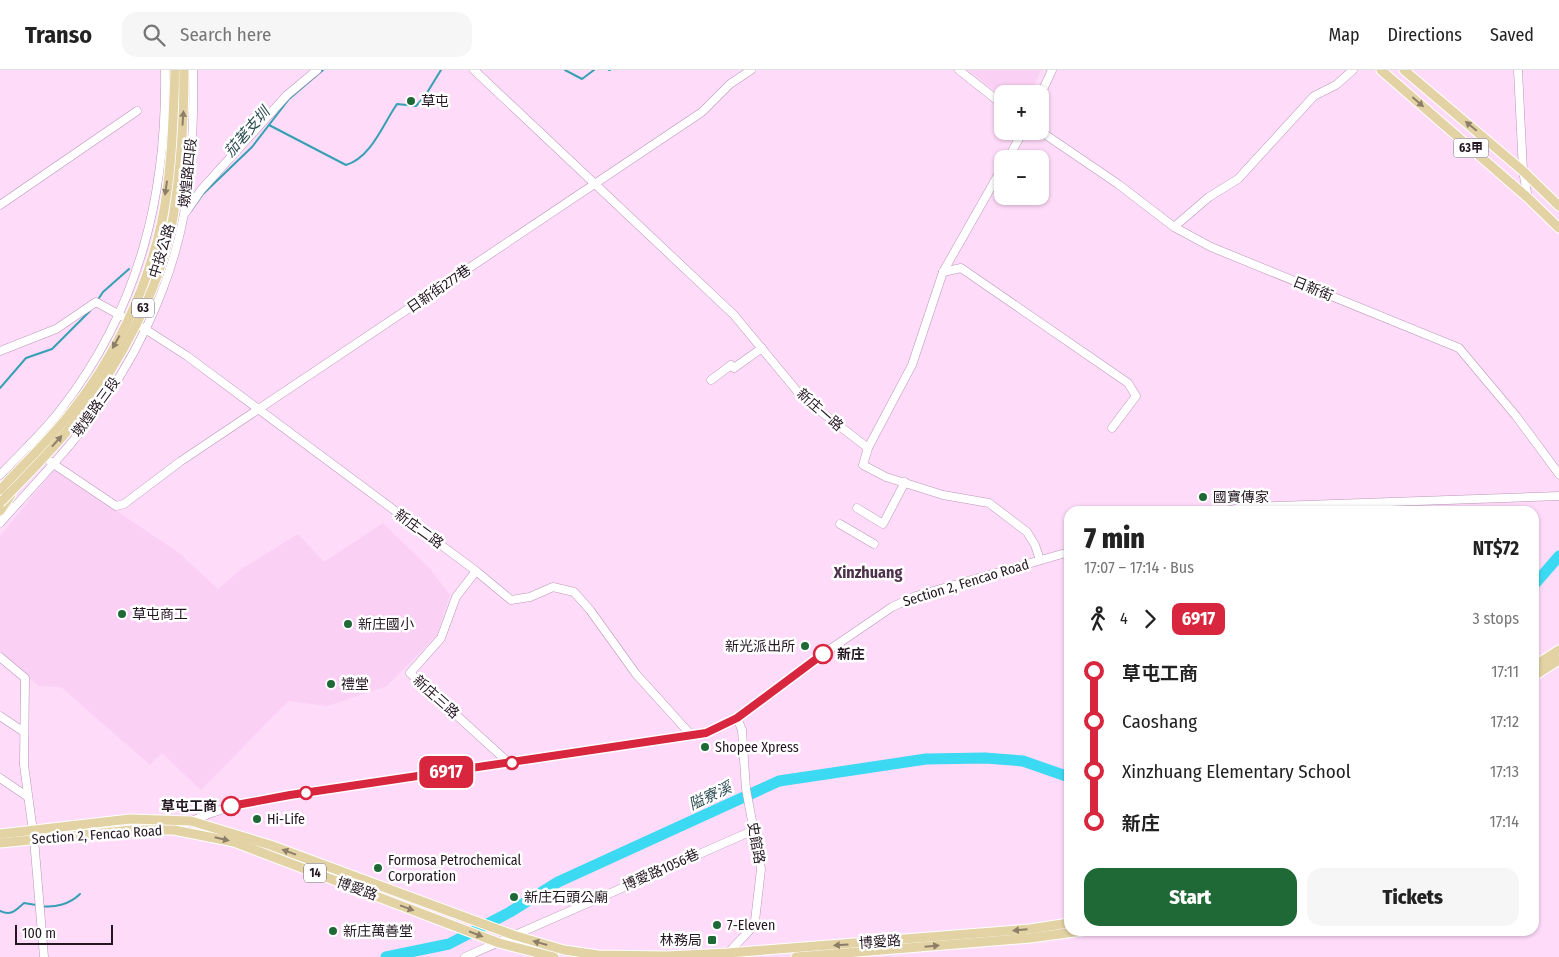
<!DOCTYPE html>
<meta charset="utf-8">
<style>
body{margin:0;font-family:"Fira Sans Condensed","Noto Sans TC",sans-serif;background:#f6f6f6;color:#222;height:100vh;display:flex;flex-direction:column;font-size:19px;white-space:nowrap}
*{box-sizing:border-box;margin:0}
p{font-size:16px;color:#767676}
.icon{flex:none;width:28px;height:28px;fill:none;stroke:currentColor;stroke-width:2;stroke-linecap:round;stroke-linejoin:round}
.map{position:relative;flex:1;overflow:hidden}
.panel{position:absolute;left:1064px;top:436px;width:475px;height:430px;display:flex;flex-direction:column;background:#fff;border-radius:15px;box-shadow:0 1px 4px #0004}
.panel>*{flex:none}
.badge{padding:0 10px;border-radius:8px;font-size:18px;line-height:32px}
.tools{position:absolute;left:994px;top:15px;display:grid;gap:10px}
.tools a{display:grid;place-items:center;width:55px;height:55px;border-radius:10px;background:#fff;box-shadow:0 1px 4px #0004;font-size:25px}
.scale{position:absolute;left:15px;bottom:12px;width:98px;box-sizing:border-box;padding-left:5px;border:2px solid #241722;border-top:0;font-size:14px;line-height:18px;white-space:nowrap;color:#241722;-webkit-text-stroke:4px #fff;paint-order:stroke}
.map>.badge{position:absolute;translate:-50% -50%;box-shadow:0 0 0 2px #fff}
.legs{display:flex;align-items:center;gap:8px;height:55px;padding:0 20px;font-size:16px}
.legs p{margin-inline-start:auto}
.headline{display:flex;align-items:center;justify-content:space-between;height:85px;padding:0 20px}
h1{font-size:28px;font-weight:800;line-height:38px}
.button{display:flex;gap:10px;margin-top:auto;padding:10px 20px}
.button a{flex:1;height:58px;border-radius:15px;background:#1f6936;color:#fff;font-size:20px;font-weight:800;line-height:58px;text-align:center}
.button a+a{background:#f6f6f6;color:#222}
ul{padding:0 20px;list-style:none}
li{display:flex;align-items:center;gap:18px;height:50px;font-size:19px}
li i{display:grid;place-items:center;width:8px;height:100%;margin:0 6px;background:currentColor}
li i::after{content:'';width:12px;height:12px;margin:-6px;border:4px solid;border-radius:50%;background:#fff}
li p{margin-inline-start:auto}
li:first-child i{background:linear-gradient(#0000 50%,currentColor 0)}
li:last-child i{background:linear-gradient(currentColor 50%,#0000 0)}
header{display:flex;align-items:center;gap:30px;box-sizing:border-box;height:70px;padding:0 25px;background:#fff;border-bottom:1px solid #e0e0e0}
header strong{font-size:24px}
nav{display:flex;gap:28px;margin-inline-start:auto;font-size:18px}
.search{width:350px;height:45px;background:#f6f6f6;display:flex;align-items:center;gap:12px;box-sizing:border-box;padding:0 18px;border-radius:15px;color:#767676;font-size:19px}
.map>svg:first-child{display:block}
</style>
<header>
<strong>Transo</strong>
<div class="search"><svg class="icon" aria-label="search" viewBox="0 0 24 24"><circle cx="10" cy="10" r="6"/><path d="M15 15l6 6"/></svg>Search here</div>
<nav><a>Map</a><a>Directions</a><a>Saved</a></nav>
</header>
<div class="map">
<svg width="1559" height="887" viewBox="0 0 1559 887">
<rect width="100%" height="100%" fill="#ffdbfa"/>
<g fill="#fad0f5">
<path d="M968,0H1041L1030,24H1002V26Z"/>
<path d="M55,399L179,483L218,519L243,498L298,464L324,492L383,453L431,500L450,525L437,565L387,616L327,636L288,631L201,720L162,683L150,695L61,617L39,616L0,583V466Z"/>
</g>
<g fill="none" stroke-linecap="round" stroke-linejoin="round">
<g stroke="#35a0b4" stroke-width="2">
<path d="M565,0L582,9L594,0"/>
<path d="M609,0H610"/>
<path d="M269,55L346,95C371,88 383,54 397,34L416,36L425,26L441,0"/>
<path d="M191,141L203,124L252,77L289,29L323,0"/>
<path d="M97,231L103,222L129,199"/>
<path d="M0,318L26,288L52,279L90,241"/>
<path d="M41,836C55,838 70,834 80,824"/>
<path d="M0,841C11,846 15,841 24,833L36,835"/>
</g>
<g stroke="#3cdaf2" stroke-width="11">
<path d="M1534,515L1559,486"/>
<path d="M386,887L449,874L510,842L558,812L779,711L926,689L985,688L1023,691L1069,707"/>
</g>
<g stroke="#b997b5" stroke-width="9">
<g id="minor">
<path d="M474,0L734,245L802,327L868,378"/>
<path d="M959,0L1002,34"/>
<path d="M1518,0L1523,101L1528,128"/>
<path d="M1040,26L1052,0"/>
<path d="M1040,61L1118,114L1174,157L1211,177L1459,278L1516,346L1559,404"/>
<path d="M1008,89L1023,61"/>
<path d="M1002,98L943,202L912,295L868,378L863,395L886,407L943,425L989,433L1027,462L1035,475L1040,490"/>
<path d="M0,135L137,41"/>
<path d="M186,142L201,120L287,25L317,0"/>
<path d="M1174,157L1209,127L1238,109L1314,26L1336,15L1353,0"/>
<path d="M943,202L961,198L1128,313L1136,326L1112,358"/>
<path d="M0,281L56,259L96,232L145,259L187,286L476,501L511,530L530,527L553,517L574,522L590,540L636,604L692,666"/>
<path d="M711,310L731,295L734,298L762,278"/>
<path d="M30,374L52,393L116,436L124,434L181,391L702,42L730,14L751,0"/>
<path d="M0,405C21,383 44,362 62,338C139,238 167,125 165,0"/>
<path d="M857,438L883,454L905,412"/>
<path d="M1224,441L1247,437L1559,426"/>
<path d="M0,453C28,421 59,390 85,356C133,296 170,219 184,144C192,97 194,48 193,0"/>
<path d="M840,454L874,474"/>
<path d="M476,501L456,527L441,568L410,603L509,693"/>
<path d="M0,587L25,608L24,695L34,769L44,887"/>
<path d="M0,646L24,662"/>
<path d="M0,708L28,727"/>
<path d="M174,760C199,746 225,737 253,731L706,663L737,648L826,582L892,537L916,526L1069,482"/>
<path d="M726,885L749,861L755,851L761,799L746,719L742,660L737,648"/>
<path d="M465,887L754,760"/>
</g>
</g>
<g stroke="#fff" stroke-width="11">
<g id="major">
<path d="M1381,0L1528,128L1559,158"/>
<path d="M1404,0L1523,101L1559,136"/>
<path d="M0,441L11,425"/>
<path d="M1534,596L1559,580"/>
<path d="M1534,606L1559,590"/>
<path d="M0,764L130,749L191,751L270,775L513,865L564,880L598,885L666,886L728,883L1030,859L1069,853"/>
<path d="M0,773L132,760H174L234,772L499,873L554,887"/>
<path d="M796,887L1030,868L1082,861"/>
</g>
</g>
<use href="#minor" stroke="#fff" stroke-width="8"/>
<use href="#major" stroke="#e3d2a3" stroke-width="9"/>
<g stroke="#fff" stroke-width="11" stroke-linecap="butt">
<g id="major-bridge">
<path d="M0,420C23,395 48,371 69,345C114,290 147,220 162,151C172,102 173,50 175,0"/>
<path d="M0,433C26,406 54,379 77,349C121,291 160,220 173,148C181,99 184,49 184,0"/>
</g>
</g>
<use href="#major-bridge" stroke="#e3d2a3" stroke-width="9"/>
</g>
<defs><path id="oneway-solid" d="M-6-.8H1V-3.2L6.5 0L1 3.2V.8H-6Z" transform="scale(1.25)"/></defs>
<g fill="#8d7e69">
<use href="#oneway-solid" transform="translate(1418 32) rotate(41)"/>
<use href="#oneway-solid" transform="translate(183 48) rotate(-86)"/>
<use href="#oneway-solid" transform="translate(1471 56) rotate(-140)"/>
<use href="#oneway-solid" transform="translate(166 118) rotate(98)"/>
<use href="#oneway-solid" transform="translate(116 272) rotate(119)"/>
<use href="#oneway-solid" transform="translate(57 371) rotate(-48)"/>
<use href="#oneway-solid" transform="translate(222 769) rotate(13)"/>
<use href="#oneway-solid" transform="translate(289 782) rotate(-160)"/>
<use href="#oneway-solid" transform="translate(407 838) rotate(20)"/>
<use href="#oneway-solid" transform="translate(1020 860) rotate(175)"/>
<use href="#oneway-solid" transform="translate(476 864) rotate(21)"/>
<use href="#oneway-solid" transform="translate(540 873) rotate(-164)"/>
<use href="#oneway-solid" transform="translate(841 875) rotate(176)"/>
<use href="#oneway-solid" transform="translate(932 876) rotate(-5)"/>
</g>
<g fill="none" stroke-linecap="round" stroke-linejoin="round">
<g stroke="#fff" stroke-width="11">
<path id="line-1" d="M231,736L290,725L706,663L737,648L823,584"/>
</g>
<use href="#line-1" stroke="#d7263d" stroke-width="8"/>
</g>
<g fill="#1f6936" stroke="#fff" stroke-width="2">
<circle cx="411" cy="31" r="5"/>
<circle cx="1203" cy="427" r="5"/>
<circle cx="122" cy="544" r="5"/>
<circle cx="348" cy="554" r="5"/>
<circle cx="805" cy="576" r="5"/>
<circle cx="331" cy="614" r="5"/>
<circle cx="705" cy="677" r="5"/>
<circle cx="257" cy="749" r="5"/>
<circle cx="378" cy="798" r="5"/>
<circle cx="514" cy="827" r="5"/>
<circle cx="717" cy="855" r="5"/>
<circle cx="333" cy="861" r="5"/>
<rect x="707" y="865" width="10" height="10" rx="2.5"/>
</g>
<g fill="#fff" stroke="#d7263d" stroke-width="2.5">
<circle cx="823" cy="584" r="9"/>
<circle cx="512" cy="693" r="6"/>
<circle cx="306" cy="723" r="6"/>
<circle cx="231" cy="736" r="9"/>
</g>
<g text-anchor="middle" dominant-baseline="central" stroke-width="5" stroke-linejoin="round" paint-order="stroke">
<g fill="#fff" stroke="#665d64" stroke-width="1">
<rect x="1453.5" y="68.5" width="35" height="19" rx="4"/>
<rect x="132" y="228.5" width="22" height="19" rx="4"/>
<rect x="304" y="793.5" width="22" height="19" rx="4"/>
</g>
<g font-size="12" font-weight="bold" fill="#241722">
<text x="1471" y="78">63甲</text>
<text x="143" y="238">63</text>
<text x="315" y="803">14</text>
</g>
<g font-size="14" fill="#241722" stroke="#fff" text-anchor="start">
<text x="421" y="31">草屯</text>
<text x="1213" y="427">國寶傳家</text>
<text x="132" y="544">草屯商工</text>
<text x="358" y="554">新庄國小</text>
<text x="795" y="576" text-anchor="end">新光派出所</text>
<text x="341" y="614">禮堂</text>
<text x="715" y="677">Shopee Xpress</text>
<text x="267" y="749">Hi-Life</text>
<text x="388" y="790">Formosa Petrochemical<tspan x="388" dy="16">Corporation</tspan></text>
<text x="524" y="827">新庄石頭公廟</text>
<text x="727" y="855">7-Eleven</text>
<text x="343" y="861">新庄萬善堂</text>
<text x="702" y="870" text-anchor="end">林務局</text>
</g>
<g font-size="14" fill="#241722" stroke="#fff">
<text transform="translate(188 103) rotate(-84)">墩煌路四段</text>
<text transform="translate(162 181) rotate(-73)">中投公路</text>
<text transform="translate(439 219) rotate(-34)">日新街277巷</text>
<text transform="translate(1313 219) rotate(22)">日新街</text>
<text transform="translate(96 337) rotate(-54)">墩煌路三段</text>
<text transform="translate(820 340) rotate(41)">新庄一路</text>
<text transform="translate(419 459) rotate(36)">新庄二路</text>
<text transform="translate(966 513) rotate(-17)">Section 2, Fencao Road</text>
<text transform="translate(436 627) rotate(42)">新庄三路</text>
<text transform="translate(97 765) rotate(-4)">Section 2, Fencao Road</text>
<text transform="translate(756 773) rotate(80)">史館路</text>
<text transform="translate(661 800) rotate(-24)">博愛路1056巷</text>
<text transform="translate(357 819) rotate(20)">博愛路</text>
<text transform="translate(880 872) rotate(-4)">博愛路</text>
</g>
<g font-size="14" font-weight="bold" fill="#241722" stroke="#fff" text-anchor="start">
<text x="837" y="584">新庄</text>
<text x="217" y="736" text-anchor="end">草屯工商</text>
</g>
<g font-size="15" font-style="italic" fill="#2f4f54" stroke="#fff">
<text transform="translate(247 62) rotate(-49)">茄荖支圳</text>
<text transform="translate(710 726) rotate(-25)">隘寮溪</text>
</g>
<g font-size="16" font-weight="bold" fill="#4e324b" stroke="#fff">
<text x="868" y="502">Xinzhuang</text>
</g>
</g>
</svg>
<div class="tools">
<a>+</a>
<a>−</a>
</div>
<div class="scale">100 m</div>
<b class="badge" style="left:446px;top:702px;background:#d7263d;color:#fff">6917</b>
<section class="panel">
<div class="headline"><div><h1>7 min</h1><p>17:07 – 17:14 · Bus</p></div><b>NT$72</b></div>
<div class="legs"><svg class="icon" aria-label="walk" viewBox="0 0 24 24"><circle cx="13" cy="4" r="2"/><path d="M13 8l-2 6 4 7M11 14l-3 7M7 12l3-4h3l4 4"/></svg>4<svg class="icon" aria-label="forward" viewBox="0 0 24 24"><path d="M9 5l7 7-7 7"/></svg><b class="badge" style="background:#d7263d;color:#fff">6917</b><p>3 stops</p></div>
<ul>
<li><i style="color:#d7263d"></i><b>草屯工商</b><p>17:11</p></li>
<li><i style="color:#d7263d"></i><span>Caoshang</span><p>17:12</p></li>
<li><i style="color:#d7263d"></i><span>Xinzhuang Elementary School</span><p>17:13</p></li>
<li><i style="color:#d7263d"></i><b>新庄</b><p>17:14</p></li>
</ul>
<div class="button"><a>Start</a><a>Tickets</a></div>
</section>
</div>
